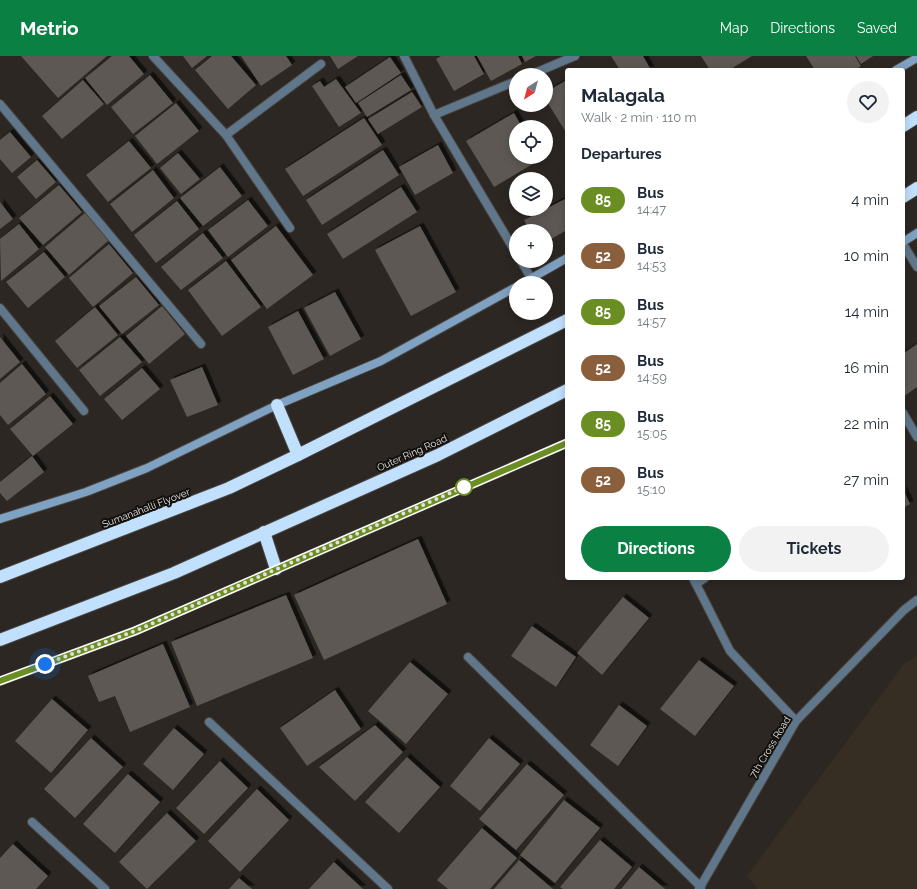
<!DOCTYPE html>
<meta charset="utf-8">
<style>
body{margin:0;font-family:Raleway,sans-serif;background:#f2f2f3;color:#1f2937;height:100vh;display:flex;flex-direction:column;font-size:15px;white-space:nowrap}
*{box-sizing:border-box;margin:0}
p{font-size:13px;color:#747a83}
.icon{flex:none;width:22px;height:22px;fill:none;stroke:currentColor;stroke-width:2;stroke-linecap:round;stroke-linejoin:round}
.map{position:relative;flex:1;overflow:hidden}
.details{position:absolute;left:565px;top:12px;width:340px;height:512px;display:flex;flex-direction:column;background:#fff;border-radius:4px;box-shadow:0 2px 10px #0003}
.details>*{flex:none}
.badge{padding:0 8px;border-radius:13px;font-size:14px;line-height:26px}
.needle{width:26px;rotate:216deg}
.buttons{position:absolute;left:509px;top:12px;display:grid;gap:8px}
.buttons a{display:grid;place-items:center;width:44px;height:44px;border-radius:50%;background:#fff;box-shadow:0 2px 10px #0003;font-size:20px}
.you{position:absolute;width:20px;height:20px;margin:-10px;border:3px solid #fff;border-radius:50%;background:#1a73e8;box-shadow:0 0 0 6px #1a73e833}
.map>.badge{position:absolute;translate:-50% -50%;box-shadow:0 0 0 2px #fff}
h2{padding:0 16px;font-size:15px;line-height:36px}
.round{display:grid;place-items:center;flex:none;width:42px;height:42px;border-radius:21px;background:#f2f2f3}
.headline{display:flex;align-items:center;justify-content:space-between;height:68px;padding:0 16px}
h1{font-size:19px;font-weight:700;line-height:30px}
.action{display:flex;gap:8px;margin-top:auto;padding:8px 16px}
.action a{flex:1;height:46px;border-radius:24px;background:#0b8043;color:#fff;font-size:16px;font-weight:700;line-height:46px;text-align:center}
.action a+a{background:#f2f2f3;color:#1f2937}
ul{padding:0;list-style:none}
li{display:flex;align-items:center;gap:12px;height:56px;padding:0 16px}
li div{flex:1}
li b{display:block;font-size:15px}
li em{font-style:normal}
li .badge{min-width:44px;font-weight:700;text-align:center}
header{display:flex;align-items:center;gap:24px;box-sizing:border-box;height:56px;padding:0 20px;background:#0b8043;color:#fff}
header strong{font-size:19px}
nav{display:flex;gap:22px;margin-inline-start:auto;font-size:14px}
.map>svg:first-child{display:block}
</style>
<header>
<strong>Metrio</strong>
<nav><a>Map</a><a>Directions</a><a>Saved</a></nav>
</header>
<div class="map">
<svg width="917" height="833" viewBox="0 0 917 833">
<defs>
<filter id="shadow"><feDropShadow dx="3.5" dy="-3.5" stdDeviation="0" flood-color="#0009"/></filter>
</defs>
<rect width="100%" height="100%" fill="#2c2722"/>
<path fill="#362d23" d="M917,599V833H758L747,820L903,609Z"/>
<g fill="#5d5852" filter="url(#shadow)">
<path d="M21,0H107L58,42Z"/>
<path d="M112,0H129L144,18L107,49L85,22Z"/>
<path d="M183,0H207L192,12Z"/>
<path d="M212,0H231L256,29L228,53L195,14Z"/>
<path d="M241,0H286L292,9L261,30Z"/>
<path d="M330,0H358L338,13Z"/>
<path d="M441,0H474L484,18L454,35L436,3Z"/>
<path d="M477,0H518L522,8L491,25Z"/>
<path d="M522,0H536L525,6Z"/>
<path d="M611,0H643L651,14H620Z"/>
<path d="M701,0H752L729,14H710Z"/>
<path d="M806,0H855L861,10L855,14H815Z"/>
<path d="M856,0H873L861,8Z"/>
<path d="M390,1L401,17L356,47L345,31Z"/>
<path d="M150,19L173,47L133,78L111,51Z"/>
<path d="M401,19L411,34L367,61L358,47Z"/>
<path d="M336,23L361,57L339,71L312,30L320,25L324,31Z"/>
<path d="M83,24L104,48L62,83L42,60Z"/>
<path d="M567,24V78L546,44V36Z"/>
<path d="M412,36L422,51L378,78L368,63Z"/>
<path d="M176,47L199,75L157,108L135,80Z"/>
<path d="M514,57L522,71H516V101H540L541,103L494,131L466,85Z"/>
<path d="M364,62L382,89L303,140L285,113Z"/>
<path d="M10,76L31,101L12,117L0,103V84Z"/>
<path d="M129,85L151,112L108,146L86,119Z"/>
<path d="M438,89L453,117L415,139L399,111Z"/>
<path d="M383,94L399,119L322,169L306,144Z"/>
<path d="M178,97L200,123L181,138L160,112Z"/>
<path d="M37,104L56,126L36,143L17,121Z"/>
<path d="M220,111L242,140L203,170L180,142Z"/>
<path d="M153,114L174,142L132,176L110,148Z"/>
<path d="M59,129L82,156L43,189L19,162Z"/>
<path d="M401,131L417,156L343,203L327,178Z"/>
<path d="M567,142V174L546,186V175H530L524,164Z"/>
<path d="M248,144L268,170L228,201L208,174Z"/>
<path d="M177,145L199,173L156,207L134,179Z"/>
<path d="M0,146L13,163L0,173Z"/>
<path d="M86,156L109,184L69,219L45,191Z"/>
<path d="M19,168L39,193L1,225L0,183Z"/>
<path d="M276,170L313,219L267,253L231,204Z"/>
<path d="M420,170L456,236L411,260L375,194Z"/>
<path d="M203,177L223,202L181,234L161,211Z"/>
<path d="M109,188L133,217L93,251L69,222Z"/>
<path d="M44,196L65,221L28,252L6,226Z"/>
<path d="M226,205L261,251L222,280L188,234Z"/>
<path d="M136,221L159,249L122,278L99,250Z"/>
<path d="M335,236L361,283L330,300L304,252Z"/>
<path d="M162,250L185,278L149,308L126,280Z"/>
<path d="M95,251L118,279L77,312L55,285Z"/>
<path d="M298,255L324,303L293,319L268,271Z"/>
<path d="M0,281L20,306L0,323Z"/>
<path d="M120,281L142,306L100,340L79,314Z"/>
<path d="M917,288V331L903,341V298Z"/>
<path d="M22,308L46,338L8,369L0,359V327Z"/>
<path d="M202,311L218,349L187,361L170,324Z"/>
<path d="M142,312L160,333L122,364L104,343Z"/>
<path d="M50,340L73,368L33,400L10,373Z"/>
<path d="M32,400L44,416L7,445L0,437V426Z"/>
<path d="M903,433L910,448L903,452Z"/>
<path d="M418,483L447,548L324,604L294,539Z"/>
<path d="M286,539L313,602L197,650L171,586Z"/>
<path d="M623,541L649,562L602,619L577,597Z"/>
<path d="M532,570L576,601L556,631L511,600Z"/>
<path d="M163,588L190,651L130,676L115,640L99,646L88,620Z"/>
<path d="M699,604L734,630L695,680L660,653Z"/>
<path d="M410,606L448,638L406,688L368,655Z"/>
<path d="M335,634L361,673L307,710L280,672Z"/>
<path d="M52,643L88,674L51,717L15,685Z"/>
<path d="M619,649L647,670L618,710L590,689Z"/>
<path d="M375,669L403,696L355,745L319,711Z"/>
<path d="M174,672L204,698L173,734L143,708Z"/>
<path d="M91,682L123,711L75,762L44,733Z"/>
<path d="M489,682L520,708L480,755L450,730Z"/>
<path d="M407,701L440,731L399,777L365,746Z"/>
<path d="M220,705L248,732L204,778L176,752Z"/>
<path d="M527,708L564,739L516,794L479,763Z"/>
<path d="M128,718L160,746L115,797L83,768Z"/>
<path d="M257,733L289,764L240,816L208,785Z"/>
<path d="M564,744L600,772L555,827L520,799Z"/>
<path d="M167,757L196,785L147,833L119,806Z"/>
<path d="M482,772L517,802L490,833H448L437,824Z"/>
<path d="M600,784L632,811L614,833H563L560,831Z"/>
<path d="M13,788L48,820L36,833H0V802Z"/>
<path d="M519,804L553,833H494Z"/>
<path d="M334,806L363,833H309Z"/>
<path d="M639,811L665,833H621Z"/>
<path d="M239,822L252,833H229Z"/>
</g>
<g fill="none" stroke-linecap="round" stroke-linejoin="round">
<g stroke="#494540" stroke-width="10">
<path id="lane" d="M903,188L917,211"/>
</g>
<g stroke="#494540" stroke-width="10">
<g id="street">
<path d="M153,0L226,79L290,172"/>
<path d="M404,0L434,59"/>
<path d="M530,19L575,0"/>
<path d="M516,25L434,59L516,197"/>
<path d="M0,48L201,288"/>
<path d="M226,79L321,8"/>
<path d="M521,205L531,222"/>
<path d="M0,252L84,355"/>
<path d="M903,357L917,381"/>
<path d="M693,522L730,595L796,665"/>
<path d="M696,528L705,522"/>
<path d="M468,601L701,831"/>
<path d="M209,666L388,833"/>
<path d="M32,766L105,833"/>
<path d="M699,833L796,665L904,554L917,544"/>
</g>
</g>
<g stroke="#494540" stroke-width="10">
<g id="secondary">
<path d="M896,14L917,2"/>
<path d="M903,186L917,177"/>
<path d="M523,227L567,202"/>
<path d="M0,463L86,436L147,412L277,349L381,305L516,231"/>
<path d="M0,625L135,575L567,387"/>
</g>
</g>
<g stroke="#494540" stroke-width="14">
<g id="highway">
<path d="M903,70L917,61"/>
<path d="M903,141L917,132"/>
<path d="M277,349L298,399"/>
<path d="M264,476L276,513"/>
<path d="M0,521L229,432L298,399L567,264"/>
<path d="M0,584L174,517L438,399L567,334"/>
</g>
</g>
<use href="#lane" stroke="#60768a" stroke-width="8"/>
<use href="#street" stroke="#60768a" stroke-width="8"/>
<use href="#secondary" stroke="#7fa1c2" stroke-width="8"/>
<use href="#highway" stroke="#c0e0fe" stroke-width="12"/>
</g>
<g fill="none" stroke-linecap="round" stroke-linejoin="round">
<g stroke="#fff" stroke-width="9">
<path id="line" d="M0,625L135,575L567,387"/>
</g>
<use href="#line" stroke="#6b8e23" stroke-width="6"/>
<path stroke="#e3e0dc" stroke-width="4" stroke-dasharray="0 7.2" d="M45,608L135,575L464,431"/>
</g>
<circle fill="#fff" stroke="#6b8e23" stroke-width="2" cx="464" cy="431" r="8"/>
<g text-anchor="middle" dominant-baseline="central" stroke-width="4" stroke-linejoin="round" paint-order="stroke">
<g font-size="10" fill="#e3e0dc" stroke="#13110e">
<text transform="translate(412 397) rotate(-24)">Outer Ring Road</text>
<text transform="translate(146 452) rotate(-21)">Sumanahalli Flyover</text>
<text transform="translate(770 691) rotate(-59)">7th Cross Road</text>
</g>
</g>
</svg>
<div class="buttons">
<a><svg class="needle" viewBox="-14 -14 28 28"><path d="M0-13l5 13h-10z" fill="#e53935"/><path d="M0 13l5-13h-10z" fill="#747a83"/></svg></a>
<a><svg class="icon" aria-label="locate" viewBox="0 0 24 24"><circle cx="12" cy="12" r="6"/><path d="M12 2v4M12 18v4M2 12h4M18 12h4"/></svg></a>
<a><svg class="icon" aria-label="layers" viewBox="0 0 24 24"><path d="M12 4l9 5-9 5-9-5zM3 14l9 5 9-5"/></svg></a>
<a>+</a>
<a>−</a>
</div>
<div class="you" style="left:45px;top:608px"></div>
<section class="details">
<div class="headline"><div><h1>Malagala</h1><p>Walk · 2 min · 110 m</p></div><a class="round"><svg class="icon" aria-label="heart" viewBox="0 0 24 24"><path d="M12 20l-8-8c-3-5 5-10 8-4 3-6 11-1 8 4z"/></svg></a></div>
<h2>Departures</h2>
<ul>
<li><span class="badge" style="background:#6b8e23;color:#fff">85</span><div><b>Bus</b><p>14:47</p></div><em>4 min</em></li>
<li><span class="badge" style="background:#8b5e3c;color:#fff">52</span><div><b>Bus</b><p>14:53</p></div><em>10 min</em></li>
<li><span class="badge" style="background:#6b8e23;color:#fff">85</span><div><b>Bus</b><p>14:57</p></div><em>14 min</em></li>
<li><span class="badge" style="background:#8b5e3c;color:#fff">52</span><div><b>Bus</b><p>14:59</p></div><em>16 min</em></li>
<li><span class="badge" style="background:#6b8e23;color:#fff">85</span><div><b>Bus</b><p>15:05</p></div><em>22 min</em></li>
<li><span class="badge" style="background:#8b5e3c;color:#fff">52</span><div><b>Bus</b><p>15:10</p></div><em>27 min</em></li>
</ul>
<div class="action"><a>Directions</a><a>Tickets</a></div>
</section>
</div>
